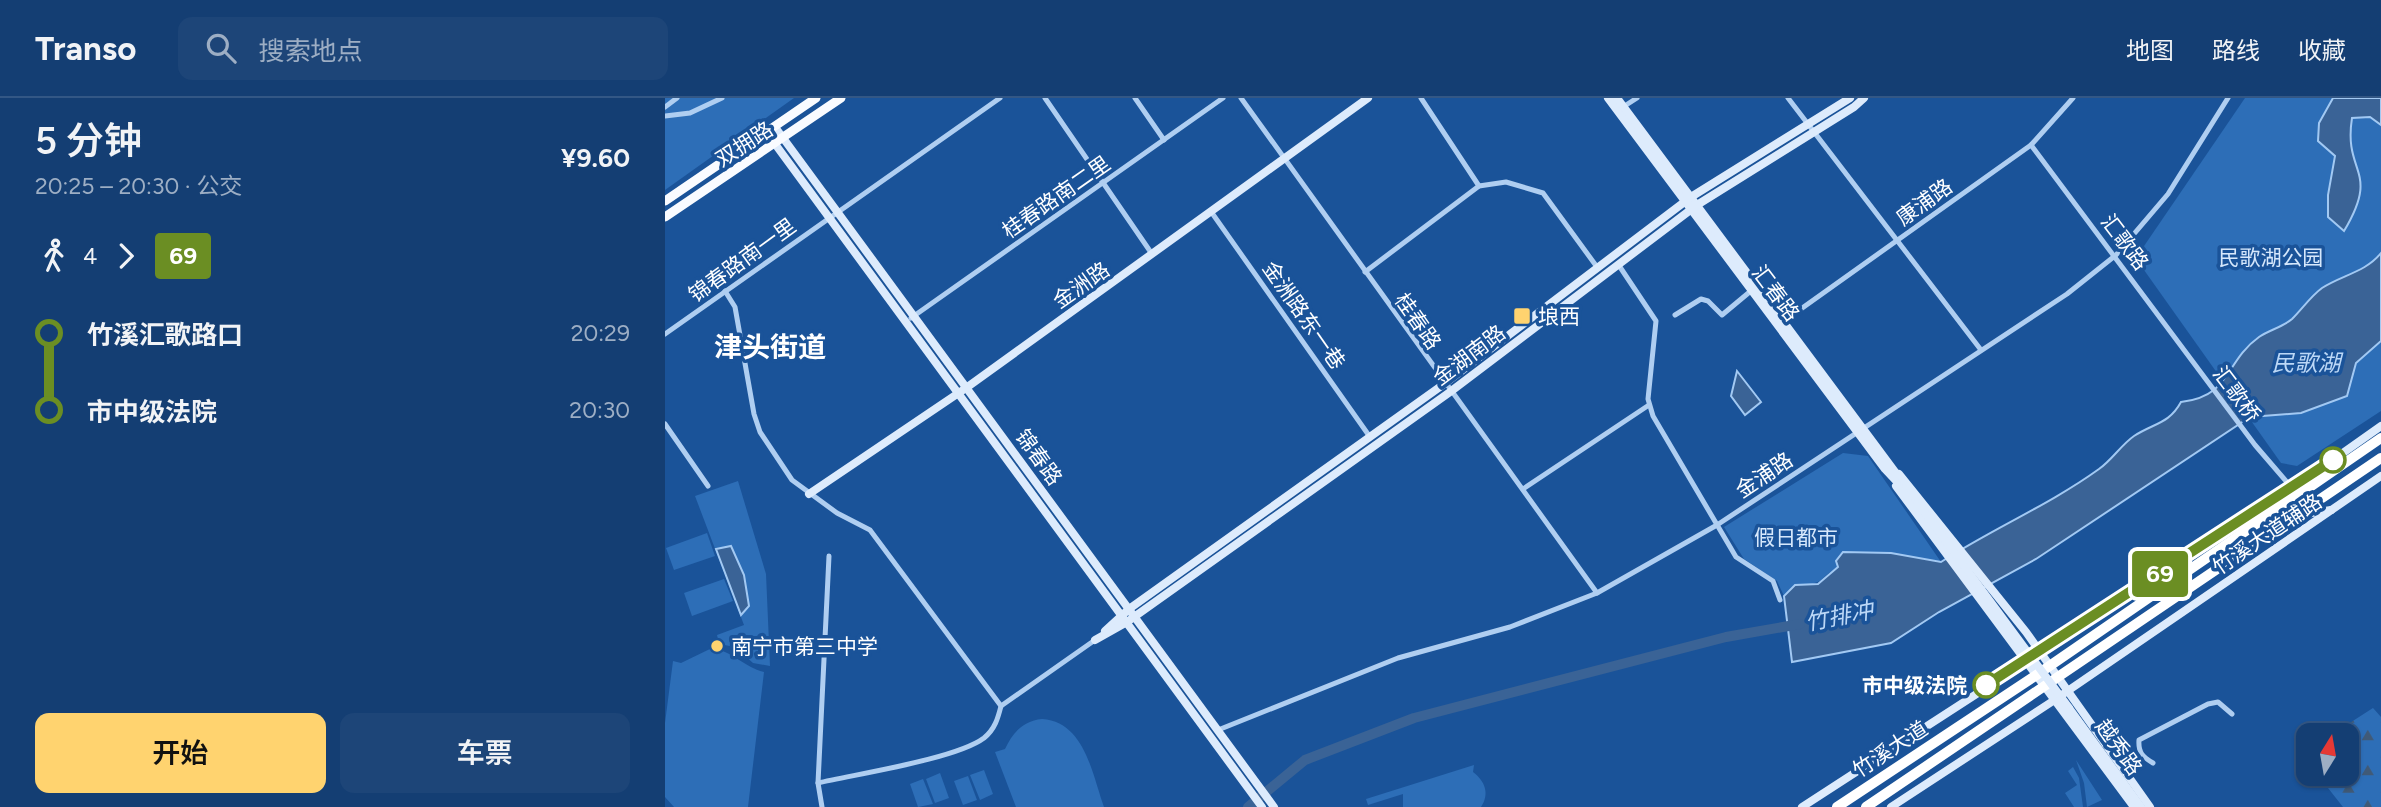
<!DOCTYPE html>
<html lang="zh">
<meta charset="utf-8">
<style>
body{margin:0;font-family:Figtree,"Noto Sans SC",sans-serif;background:#1d4578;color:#f1f3f6;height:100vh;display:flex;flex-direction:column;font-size:26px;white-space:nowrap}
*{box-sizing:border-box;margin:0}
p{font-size:23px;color:#9daec4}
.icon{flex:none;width:38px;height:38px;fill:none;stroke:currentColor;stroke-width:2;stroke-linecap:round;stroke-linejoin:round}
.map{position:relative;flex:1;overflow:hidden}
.panel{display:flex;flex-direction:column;background:#143e73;width:665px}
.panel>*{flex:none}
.badge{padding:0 14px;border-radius:5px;font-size:24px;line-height:46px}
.needle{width:46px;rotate:11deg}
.fabs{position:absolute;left:1631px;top:625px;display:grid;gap:14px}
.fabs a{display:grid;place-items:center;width:63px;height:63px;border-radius:14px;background:#143e73;box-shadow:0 2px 5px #0004,0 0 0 2px #335785;font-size:35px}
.map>.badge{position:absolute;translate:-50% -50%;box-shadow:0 0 0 4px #fff}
.legs{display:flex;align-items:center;gap:10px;height:77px;padding:0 35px;font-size:23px}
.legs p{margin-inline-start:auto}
.overview{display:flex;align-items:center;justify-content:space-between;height:119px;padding:0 35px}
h1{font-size:38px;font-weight:600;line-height:52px}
.action{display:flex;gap:14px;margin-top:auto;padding:14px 35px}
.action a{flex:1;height:80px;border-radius:14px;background:#ffd36f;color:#111;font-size:28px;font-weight:600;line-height:80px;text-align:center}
.action a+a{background:#1d4578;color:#f1f3f6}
ul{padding:0 35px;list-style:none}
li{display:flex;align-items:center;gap:24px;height:77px;font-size:26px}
li i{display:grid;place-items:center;width:10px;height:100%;margin:0 9px;background:currentColor}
li i::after{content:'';width:18px;height:18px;margin:-9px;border:5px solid;border-radius:50%;background:#143e73}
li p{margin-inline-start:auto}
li:first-child i{background:linear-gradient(#0000 50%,currentColor 0)}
li:last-child i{background:linear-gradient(currentColor 50%,#0000 0)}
header{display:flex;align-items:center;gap:42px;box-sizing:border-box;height:98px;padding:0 35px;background:#143e73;border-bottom:2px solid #335785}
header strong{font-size:33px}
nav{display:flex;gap:38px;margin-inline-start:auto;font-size:24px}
.search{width:490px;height:63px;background:#1d4578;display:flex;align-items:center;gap:18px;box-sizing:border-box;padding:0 24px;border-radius:14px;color:#9daec4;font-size:26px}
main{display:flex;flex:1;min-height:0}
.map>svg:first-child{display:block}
</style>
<header>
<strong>Transo</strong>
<div class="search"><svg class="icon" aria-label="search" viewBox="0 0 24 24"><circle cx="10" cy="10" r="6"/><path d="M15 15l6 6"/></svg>搜索地点</div>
<nav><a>地图</a><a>路线</a><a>收藏</a></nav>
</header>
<main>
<section class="panel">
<div class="overview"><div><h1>5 分钟</h1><p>20:25 – 20:30 · 公交</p></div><b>¥9.60</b></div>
<div class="legs"><svg class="icon" aria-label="walk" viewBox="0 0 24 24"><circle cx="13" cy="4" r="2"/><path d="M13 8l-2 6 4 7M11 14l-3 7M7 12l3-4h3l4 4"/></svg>4<svg class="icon" aria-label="forward" viewBox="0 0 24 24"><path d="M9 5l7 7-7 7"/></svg><b class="badge" style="background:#6b8e23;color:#fff">69</b></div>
<ul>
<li><i style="color:#6b8e23"></i><b>竹溪汇歌路口</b><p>20:29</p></li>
<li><i style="color:#6b8e23"></i><b>市中级法院</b><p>20:30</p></li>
</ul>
<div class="action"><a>开始</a><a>车票</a></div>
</section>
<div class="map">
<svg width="1716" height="709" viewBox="0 0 1716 709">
<defs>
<pattern id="forest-firs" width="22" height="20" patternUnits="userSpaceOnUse" patternTransform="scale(1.75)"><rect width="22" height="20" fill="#2d6eb7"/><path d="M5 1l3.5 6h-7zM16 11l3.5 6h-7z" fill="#405a77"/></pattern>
</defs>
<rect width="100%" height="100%" fill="#1a5399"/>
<g fill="#2d6eb7">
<path d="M0,0H129L0,92Z"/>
<path d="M1580,0H1716V313L1632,368L1616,365L1479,172L1477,151Z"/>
<path d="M1178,355L1203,358L1276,464C1241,458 1208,452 1174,469C1150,481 1164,486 1130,487L1119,498L1112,483L1079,461L1059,429Z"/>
<path d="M73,383L101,476L105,568L88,565L70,549L54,546L52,537L79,527L30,398Z"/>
<path d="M42,435L50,458L9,472L1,450Z"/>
<path d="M59,481L68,503L27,518L19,495Z"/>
<path d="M47,550C69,554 79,569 99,574L83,709H9L0,699V625L8,563L16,565Z"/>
<path d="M377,621C420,624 427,676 439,709H351L330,654L340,651C348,634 358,623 377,621Z"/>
<path d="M1411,662L1437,702L1422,709L1419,685Z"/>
<path d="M809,667L808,674C820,683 825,696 816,709H738V696L703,707L701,701Z"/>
<path d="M1408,669L1414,680L1418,709H1409L1400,695L1412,687L1403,673Z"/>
<path d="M319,672L328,696L315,702L305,677Z"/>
<path d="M275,675L284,700L270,705L261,681Z"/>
<path d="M303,678L312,702L298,707L289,683Z"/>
<path d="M258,681L268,706L253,709L245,686Z"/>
</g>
<path fill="url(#forest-firs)" d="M1708,610L1716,619V709H1678L1652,676H1682V637H1666Z"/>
<g fill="#3a6396" stroke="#a2c9f3" stroke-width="2">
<path d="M1668,0H1716V27L1705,19L1687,20C1678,77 1716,71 1679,133L1663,119V97L1670,58L1653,43L1654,25Z"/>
<path d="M1716,155V243L1691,265L1682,298L1636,315L1585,319L1371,461L1274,514L1226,545L1127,564L1119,498L1130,487L1153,486L1173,469L1171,463L1178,454L1226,455L1276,464C1327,431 1384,407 1434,371C1447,362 1456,347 1469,338C1489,325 1504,326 1516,304C1567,298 1559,264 1594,239C1604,232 1618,229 1627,221C1637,211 1646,198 1657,190C1677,177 1701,174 1716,155Z"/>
<path d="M1072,273L1096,304L1080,317L1066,298Z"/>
<path d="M66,448L79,477L84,508L76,517L51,451Z"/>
</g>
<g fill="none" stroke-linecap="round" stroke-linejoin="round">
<path stroke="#3a6396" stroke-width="10" d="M583,709L640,662L749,620L1061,539L1135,526"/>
<g stroke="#afcef1" stroke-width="5">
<path d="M380,0L487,156"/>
<path d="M470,0L499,42"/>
<path d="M576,0L932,495"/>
<path d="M756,0L814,88"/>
<path d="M1123,0L1316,252"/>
<path d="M0,9L12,0"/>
<path d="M958,9L972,0"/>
<path d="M0,18L25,15L57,0"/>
<path d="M1366,47L1590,347L1627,390"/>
<path d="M547,115L705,339"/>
<path d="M953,166L991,223L983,301L988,318L1071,459L1108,483L1115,502"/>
<path d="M700,174L814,88L841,84L878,95L932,169"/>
<path d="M60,193L70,209L89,316L95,334L127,382L172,415L205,432L336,608C333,620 330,631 319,640C291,661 191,676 153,685"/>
<path d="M1010,217L1036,201L1043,203L1057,217L1087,192"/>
<path d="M246,220L558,0"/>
<path d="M1119,223L1366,47L1408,0"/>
<path d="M0,236L335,0"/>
<path d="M0,326L43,388"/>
<path d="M858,391L984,307"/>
<path d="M336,608L430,542"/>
<path d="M553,632L733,560L845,529L932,495L1052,427L1402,196L1451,157L1503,96L1563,0"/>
<path d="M1488,665C1478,659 1473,655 1474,642L1543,606L1553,604L1567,616"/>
<path d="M157,709L153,685L164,458"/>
</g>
<g stroke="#ddebfc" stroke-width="8">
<path d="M943,0L1220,371L1254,407"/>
<path d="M952,0L1236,382"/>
<path d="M110,29L609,709"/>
<path d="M102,35L597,709"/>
<path d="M1234,376L1361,534L1485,709"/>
<path d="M1231,388L1469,709"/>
<path d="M144,396L301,290L703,0"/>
<path d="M1634,417L1666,412"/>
<path d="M440,533L464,511L779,286L1026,99L1185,0"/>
<path d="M430,542L462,524L785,294L1032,107L1189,9L1199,0"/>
<path d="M1404,610L1476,709"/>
<path d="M1137,709L1614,400L1716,328"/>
<path d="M1226,709L1388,603L1716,378"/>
</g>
<g stroke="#f9fbff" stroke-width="9">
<path d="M0,103L151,0"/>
<path d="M0,119L176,0"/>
</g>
<g stroke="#fff" stroke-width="10">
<path d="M1172,709L1370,578L1716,340"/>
<path d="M1201,709L1716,360"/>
</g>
<path stroke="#ddebfc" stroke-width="8" d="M1254,407L1404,610"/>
</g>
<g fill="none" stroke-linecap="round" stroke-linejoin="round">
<g stroke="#fff" stroke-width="16">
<path id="line-1" d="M1321,587L1668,362"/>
</g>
<use href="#line-1" stroke="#6b8e23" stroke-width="10"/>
</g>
<g fill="#ffd36f" stroke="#1a5399" stroke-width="2.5">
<rect x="848" y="209" width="18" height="18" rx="3.5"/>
<circle cx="52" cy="548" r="7"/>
</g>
<g fill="#fff" stroke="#6b8e23" stroke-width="3.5">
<circle cx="1668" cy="362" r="12"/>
<circle cx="1321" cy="587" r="12"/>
</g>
<g text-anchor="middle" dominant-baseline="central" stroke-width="7" stroke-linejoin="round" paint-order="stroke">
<g font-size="21" fill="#fff" stroke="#1a5399">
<text transform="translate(79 46) rotate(-33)">双拥路</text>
<text transform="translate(391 99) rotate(-35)">桂春路南二里</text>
<text transform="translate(1259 104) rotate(-36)">康浦路</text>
<text transform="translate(1460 144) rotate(53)">汇歌路</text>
<text transform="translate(77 162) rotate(-36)">锦春路南一里</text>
<text transform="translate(416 187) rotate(-35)">金洲路</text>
<text transform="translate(1111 195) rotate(53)">汇春路</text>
<text transform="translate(639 217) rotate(55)">金洲路东一巷</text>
<text transform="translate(753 223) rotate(55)">桂春路</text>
<text transform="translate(804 257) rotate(-37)">金湖南路</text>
<text transform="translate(1572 296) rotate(53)">汇歌桥</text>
<text transform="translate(374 359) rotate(54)">锦春路</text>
<text transform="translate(1099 377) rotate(-34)">金浦路</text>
<text transform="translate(1602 436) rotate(-34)">竹溪大道辅路</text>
<text transform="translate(1454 649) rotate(54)">越秀路</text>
<text transform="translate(1225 651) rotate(-33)">竹溪大道</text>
</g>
<g font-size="21" fill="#d6e8fc" stroke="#1a5399">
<text x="1606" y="159">民歌湖公园</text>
<text x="1131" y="439">假日都市</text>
</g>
<g font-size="21" fill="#fff" stroke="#1a5399" text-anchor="start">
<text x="873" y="218">埌西</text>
<text x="66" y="548">南宁市第三中学</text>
</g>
<g font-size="21" font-weight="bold" fill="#fff" stroke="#1a5399" text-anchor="end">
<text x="1302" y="587">市中级法院</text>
</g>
<g font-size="23" font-style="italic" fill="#bcd8f7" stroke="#1a5399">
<text x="1641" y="265">民歌湖</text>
<text transform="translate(1174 518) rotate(-11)">竹排冲</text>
</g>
<g font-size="28" font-weight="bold" fill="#fff" stroke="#1a5399">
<text x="105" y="249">津头街道</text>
</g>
</g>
</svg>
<div class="fabs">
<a><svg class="needle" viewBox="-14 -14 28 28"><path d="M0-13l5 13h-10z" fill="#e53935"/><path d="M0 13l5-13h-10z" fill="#9daec4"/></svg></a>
</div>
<b class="badge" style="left:1495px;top:476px;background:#6b8e23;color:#fff">69</b>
</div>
</main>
